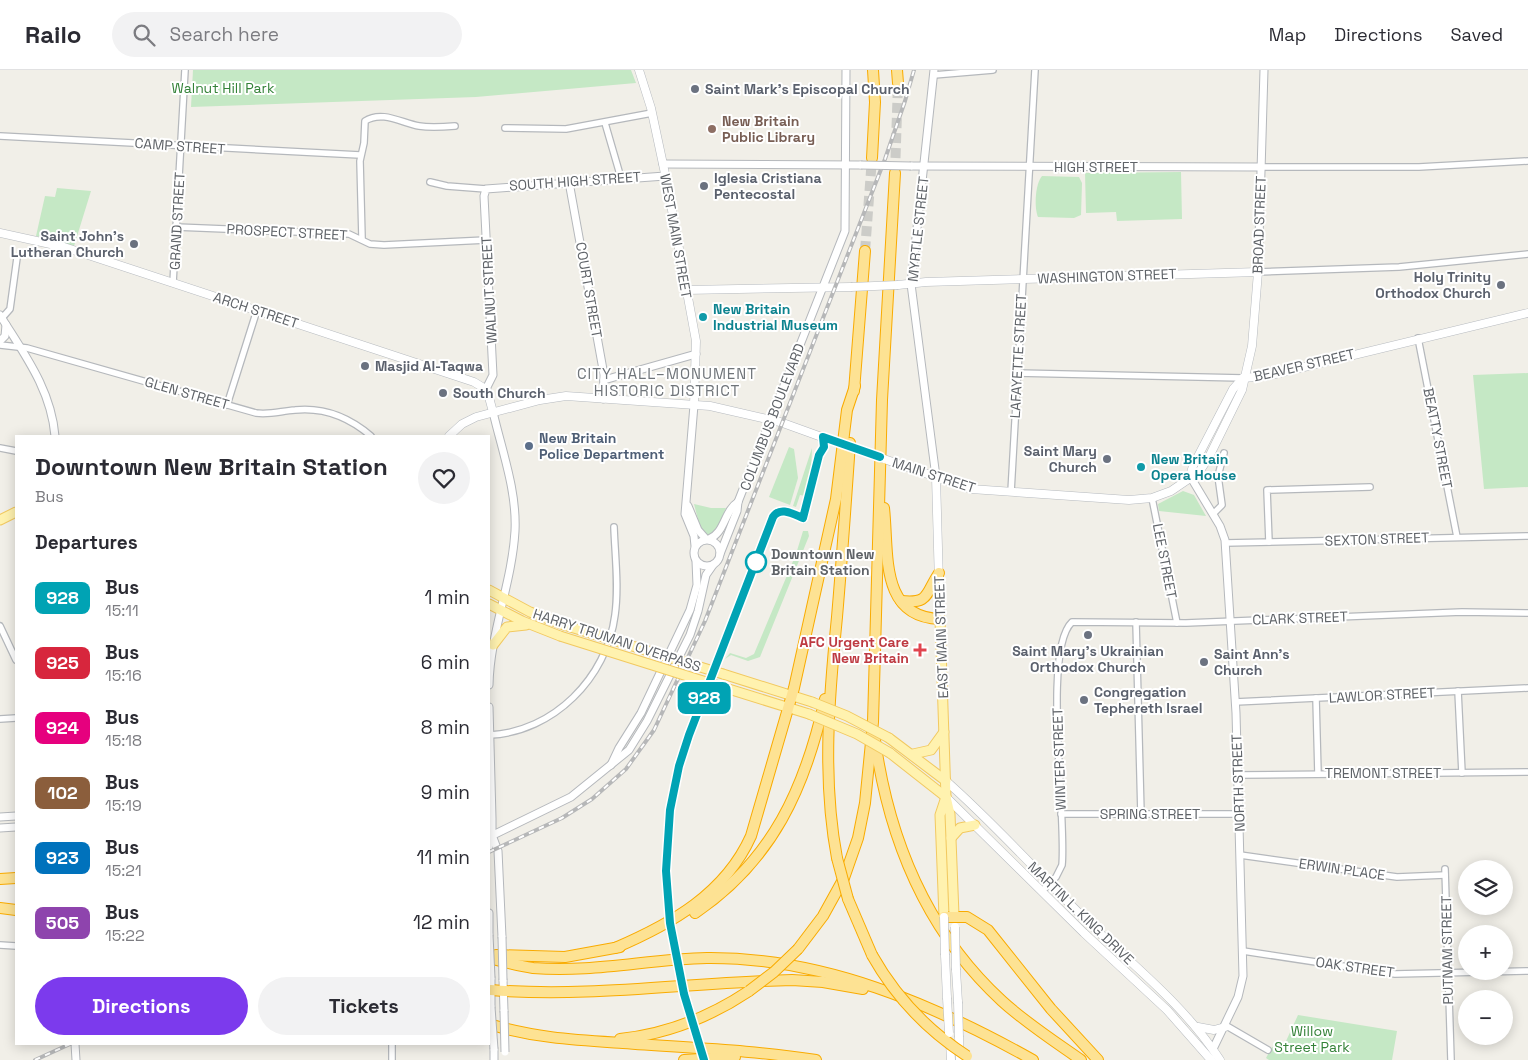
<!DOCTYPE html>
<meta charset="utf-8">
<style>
body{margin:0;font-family:"Space Grotesk",sans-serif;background:#f2f2f3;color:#2b2b33;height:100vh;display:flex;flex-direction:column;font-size:19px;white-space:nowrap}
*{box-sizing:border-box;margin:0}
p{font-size:16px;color:#7c7c81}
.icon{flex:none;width:28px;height:28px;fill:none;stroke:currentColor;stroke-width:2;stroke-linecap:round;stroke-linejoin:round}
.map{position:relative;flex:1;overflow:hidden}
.side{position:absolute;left:15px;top:365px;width:475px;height:610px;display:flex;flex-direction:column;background:#fff;border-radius:0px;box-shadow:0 2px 12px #0003}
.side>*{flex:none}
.badge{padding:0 10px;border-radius:8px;font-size:18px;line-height:32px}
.buttons{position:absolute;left:1458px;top:790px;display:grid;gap:10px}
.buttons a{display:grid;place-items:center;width:55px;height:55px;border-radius:50%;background:#fff;box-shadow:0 2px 12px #0003;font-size:25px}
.map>.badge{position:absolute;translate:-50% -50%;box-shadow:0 0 0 2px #fff}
h2{padding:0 20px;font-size:19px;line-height:45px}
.round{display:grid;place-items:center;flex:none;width:52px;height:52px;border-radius:26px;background:#f2f2f3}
.head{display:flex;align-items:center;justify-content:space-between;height:85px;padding:0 20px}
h1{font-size:24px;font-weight:600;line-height:38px}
.action{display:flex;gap:10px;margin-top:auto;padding:10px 20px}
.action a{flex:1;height:58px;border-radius:30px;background:#7c3aed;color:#fff;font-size:20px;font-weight:600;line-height:58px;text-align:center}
.action a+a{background:#f2f2f3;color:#2b2b33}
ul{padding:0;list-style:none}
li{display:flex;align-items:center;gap:15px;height:65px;padding:0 20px}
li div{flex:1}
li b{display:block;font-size:19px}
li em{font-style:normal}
li .badge{min-width:55px;font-weight:700;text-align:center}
header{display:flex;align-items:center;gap:30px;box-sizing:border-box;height:70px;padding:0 25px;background:#fff;border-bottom:1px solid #e1e1e2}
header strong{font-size:24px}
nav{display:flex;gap:28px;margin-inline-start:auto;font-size:18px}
.search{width:350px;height:45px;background:#f2f2f3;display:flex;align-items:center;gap:12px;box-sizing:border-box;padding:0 18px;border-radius:28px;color:#7c7c81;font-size:19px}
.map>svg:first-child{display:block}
</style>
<header>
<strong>Railo</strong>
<div class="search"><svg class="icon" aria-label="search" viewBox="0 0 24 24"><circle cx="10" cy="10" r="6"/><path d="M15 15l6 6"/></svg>Search here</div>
<nav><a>Map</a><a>Directions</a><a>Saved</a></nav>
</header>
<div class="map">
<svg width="1528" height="990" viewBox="0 0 1528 990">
<rect width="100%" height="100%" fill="#f1efe8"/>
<g fill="#c5e8c5">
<path d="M193,0H631L636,13L476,27L191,37Z"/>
<path d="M1181,102L1182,149L1117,151L1116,142L1086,143L1085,103Z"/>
<path d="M1042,106L1079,107L1082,113L1081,145L1074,148L1038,147C1034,138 1035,114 1042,106Z"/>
<path d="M57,118L91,121L74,176L36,166L45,126L55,127Z"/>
<path d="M1528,303V417L1484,419L1473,305Z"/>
<path d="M789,377L794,379L798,408L790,435L769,427Z"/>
<path d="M812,378L811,405L806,426L800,425L796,437L793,436Z"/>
<path d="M1183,421L1194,425L1206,446L1159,441L1158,434Z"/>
<path d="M694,434L711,438H726C721,448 720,464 708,466L701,461Z"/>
<path d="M803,461H808L809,466L760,587L748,591L731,585L725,589L730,583L746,588L754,584L796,484Z"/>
<path d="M1298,945L1397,961L1392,990H1269L1266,988L1272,977L1281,982Z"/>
</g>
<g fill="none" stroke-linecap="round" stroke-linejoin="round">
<g stroke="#ccccc8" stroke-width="10" stroke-dasharray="10 5" stroke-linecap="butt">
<path d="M895,103L898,13"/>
<path d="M865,181L872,88"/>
</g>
<g stroke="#b5b8bc" stroke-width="8">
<g id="minor">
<path d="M934,5L993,0"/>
<path d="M605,53L621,108"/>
<path d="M505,58L566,59L652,43"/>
<path d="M0,66L360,85"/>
<path d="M1261,97H1419L1528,91"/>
<path d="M430,112L447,116L486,119"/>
<path d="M176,157L349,164L370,174L384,175L486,170"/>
<path d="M362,168L360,91L364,73L365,51C382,40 402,53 419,56C431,58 443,57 455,56"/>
<path d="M1258,202L1399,197L1528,184"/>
<path d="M173,213L185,0"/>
<path d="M2,248L10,239L17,188"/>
<path d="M1418,268L1457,467"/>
<path d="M0,275L27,278L256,343C270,345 281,341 295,340C324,337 350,348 371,366"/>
<path d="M1016,303L1243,308"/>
<path d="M227,335L257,240"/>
<path d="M0,378L16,381"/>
<path d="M1011,422L1035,0"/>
<path d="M1152,428L1177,553"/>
<path d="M1213,444L1222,435L1218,406L1224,383"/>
<path d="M1269,472L1267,420L1370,417"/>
<path d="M1225,473L1528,466"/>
<path d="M1136,552L1141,744"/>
<path d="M0,556L16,590"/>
<path d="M1458,621L1462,703"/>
<path d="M1316,628L1318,704"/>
<path d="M1235,632L1528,618"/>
<path d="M0,649L16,648"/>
<path d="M490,665C553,662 607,608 615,545C619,516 615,486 614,457"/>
<path d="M1238,705L1528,702"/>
<path d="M1061,744H1239"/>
<path d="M1240,785L1397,807L1445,805"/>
<path d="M1445,799L1451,990"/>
<path d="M1042,821L1056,807L1062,795C1067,748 1042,580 1072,552L1186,553L1462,542L1528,543"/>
<path d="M0,875L16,876"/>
<path d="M1243,881L1395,904L1528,901"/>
<path d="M1225,955L1268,980"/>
<path d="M392,974V990"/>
</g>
</g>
<g stroke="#b5b8bc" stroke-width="9">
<g id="tertiary">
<path d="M934,0L911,214L936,407"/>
<path d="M663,94L861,95"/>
<path d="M911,96L1261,97"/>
<path d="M569,112L604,305L603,329"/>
<path d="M1258,202L1264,0"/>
<path d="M0,245C24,284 51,319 55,366"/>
<path d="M0,271L5,266L6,255"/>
<path d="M604,310L696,284"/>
<path d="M486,319L493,305L484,126L486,119L665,106"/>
<path d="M694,335L685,444L694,466L695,476"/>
<path d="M1190,406L1220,456L1225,470L1236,643L1243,906L1238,927L1213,979"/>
<path d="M688,436L698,460L706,469"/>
<path d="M709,469C725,463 724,441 738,432"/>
<circle cx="707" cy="483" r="13"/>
<path d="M720,484L737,441L738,432L845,161L846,0"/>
<path d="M489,615C490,563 512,513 515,461C517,421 502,381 493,342"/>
<path d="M489,637L492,748V765L489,777"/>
<path d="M611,695L619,678L641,643L690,540L697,515L696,491"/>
<path d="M0,747L16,746"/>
<path d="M0,758L16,757"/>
<path d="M492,765L498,781L502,867"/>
<path d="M489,767L571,727L629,680L647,651L690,565L698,541L706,505L713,495"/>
<path d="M489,843V865"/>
<path d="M491,908V937"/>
<path d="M503,910L504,941"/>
<path d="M75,974L76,990"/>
<path d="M494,979V990"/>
</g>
</g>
<g stroke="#b6babf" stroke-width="9">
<g id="secondary">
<path d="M639,0L651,38L667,113L696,271L694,335"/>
<path d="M0,163L64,177L474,312L487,320L493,342"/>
<path d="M686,220L851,217"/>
<path d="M1243,308L1267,306L1528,243"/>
<path d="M449,366L462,354L476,347L540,330L566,326L710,336L780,352L830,370"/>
<path d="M884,389L971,419L1129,430L1152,428L1171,421L1199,402L1209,387L1242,320L1252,276L1258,202L926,212L898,215"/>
<path d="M1190,406L1193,396L1233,319L1243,308"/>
<path d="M936,407L940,549"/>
<path d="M946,711C996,755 1041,806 1089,853C1135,897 1185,936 1220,990"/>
<path d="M946,727L1084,863L1167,940L1211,990"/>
<path d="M945,885L947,928"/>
<path d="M956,900L958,932"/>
<path d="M1198,957L1214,960L1225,957"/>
<path d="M959,967L960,990"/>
<path d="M950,972L951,990"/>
</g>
</g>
<g stroke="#f2c960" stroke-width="11">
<g id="primary">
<path d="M0,450L16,442"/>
<path d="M489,520L530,542L564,555"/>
<path d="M489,534L522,551L560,566"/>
<path d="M940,549L946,727L950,744L954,845"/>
<path d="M493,575L507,557L526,555"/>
<path d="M723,604L812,632"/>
<path d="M719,616L809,644"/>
<path d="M889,668L946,711"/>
<path d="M890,683L946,727"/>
<path d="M913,684L931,680L944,662"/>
<path d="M951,768L960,758L975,755"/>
<path d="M944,847L940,745L946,727"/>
</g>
</g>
<g stroke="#f9ab00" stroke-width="12">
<g id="motorway">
<path d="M897,0L898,13"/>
<path d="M872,88L875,32L873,0"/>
<path d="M854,321L865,181"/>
<path d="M884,438C889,483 879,547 940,549"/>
<path d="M901,531C930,534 925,524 939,503"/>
<path d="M875,670C889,770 926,861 1002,931C1026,953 1054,971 1081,990"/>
<path d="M837,788C822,709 829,627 837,547C842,489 846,431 850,373"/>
<path d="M0,809L16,808"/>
<path d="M848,829L872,885"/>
<path d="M0,838L16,840"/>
<path d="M695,843C773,790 805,718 825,629"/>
<path d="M944,847H967L988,860L1051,939L1098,990"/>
<path d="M615,878C671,854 725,824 751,766L794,618L836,429L847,340L855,316"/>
<path d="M798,879L823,846L844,808L858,768L865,733L873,652L882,330L895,103"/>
<path d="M496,885L565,887L620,877"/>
<path d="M489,888C504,892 518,896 533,898C592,903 649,889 707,888C823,887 933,934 1033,990"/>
<path d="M491,920C592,928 691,912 792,910L823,912L863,919"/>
<path d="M489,954C534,968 577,970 623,973C688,978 752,980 816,990"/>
<path d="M620,969C667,964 710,947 749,921"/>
<path d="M684,990L735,987"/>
</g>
</g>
<use href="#minor" stroke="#fff" stroke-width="5.5"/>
<use href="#tertiary" stroke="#fff" stroke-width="7"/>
<use href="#secondary" stroke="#fff" stroke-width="8"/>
<use href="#primary" stroke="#fff2af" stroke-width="9"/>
<use href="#motorway" stroke="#fde293" stroke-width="10"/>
<g stroke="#b6b7b8" stroke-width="4">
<g id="rail">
<path d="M489,782L562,748L592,729L626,699L654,660L705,551L885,89L905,31L914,0"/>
<path d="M35,990L70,974"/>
</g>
</g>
<use href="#rail" stroke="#fff" stroke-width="2" stroke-dasharray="5.5" stroke-linecap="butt"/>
<g stroke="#b5b8bc" stroke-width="9" stroke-linecap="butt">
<g id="tertiary-bridge">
<path d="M861,95L911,96"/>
<path d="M489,865L491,908"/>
<path d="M502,867L503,910"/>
<path d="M491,937L494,979"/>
<path d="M504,941L505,982"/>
</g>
</g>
<g stroke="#b6babf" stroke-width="9" stroke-linecap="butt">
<g id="secondary-bridge">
<path d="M851,217L898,215"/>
<path d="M830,370L884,389"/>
<path d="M944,847L945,885"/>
<path d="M955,857L956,900"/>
<path d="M947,928L949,963"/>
<path d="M958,932L959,967"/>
</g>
</g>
<g stroke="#f2c960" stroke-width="11" stroke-linecap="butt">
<g id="primary-bridge">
<path d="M564,555L723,604"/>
<path d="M560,566L719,616"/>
<path d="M812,632L847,646L889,668"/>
<path d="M809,644L857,664L890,683"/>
</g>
</g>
<g stroke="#f9ab00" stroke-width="12" stroke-linecap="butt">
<g id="motorway-bridge">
<path d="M837,788L848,829"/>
<path d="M872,885C895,926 927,960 967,986"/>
<path d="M749,921L774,902L798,879"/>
</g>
</g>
<use href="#tertiary-bridge" stroke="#fff" stroke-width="7"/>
<use href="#secondary-bridge" stroke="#fff" stroke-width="8"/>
<use href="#primary-bridge" stroke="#fff2af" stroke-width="9"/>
<use href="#motorway-bridge" stroke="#fde293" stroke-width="10"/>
</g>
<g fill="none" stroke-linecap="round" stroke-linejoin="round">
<g stroke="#fff" stroke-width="11">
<path id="line" d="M704,990L684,924L670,853L666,801L670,740L679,696L689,665L773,447C780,436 793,444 803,448L819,385L824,377L823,367L880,387"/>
</g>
<use href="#line" stroke="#00a3b4" stroke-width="8"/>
</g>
<g fill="#6b7280" stroke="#fff" stroke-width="2">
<circle cx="695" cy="19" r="5"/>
<circle cx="704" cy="116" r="5"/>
<circle cx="134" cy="174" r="5"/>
<circle cx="1501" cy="215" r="5"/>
<circle cx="365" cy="296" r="5"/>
<circle cx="443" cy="323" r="5"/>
<circle cx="1107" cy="389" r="5"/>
<circle cx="1088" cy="565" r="5"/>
<circle cx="1204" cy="592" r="5"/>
<circle cx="1084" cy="630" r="5"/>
</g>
<circle fill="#8d6e63" stroke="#fff" stroke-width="2" cx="712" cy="59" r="5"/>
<g fill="#0f9aa8" stroke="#fff" stroke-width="2">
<circle cx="703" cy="247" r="5"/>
<circle cx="1141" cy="397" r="5"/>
</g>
<circle fill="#5c6f8a" stroke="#fff" stroke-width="2" cx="529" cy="376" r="5"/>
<circle fill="#fff" stroke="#00a3b4" stroke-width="2.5" cx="756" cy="492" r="10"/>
<path fill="#e0444e" stroke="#fff" stroke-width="2" d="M917.5 572.5h5v5h5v5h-5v5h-5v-5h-5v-5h5z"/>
<g text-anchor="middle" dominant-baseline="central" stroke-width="4" stroke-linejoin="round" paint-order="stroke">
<g font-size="14" fill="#348238" stroke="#fff">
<text x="223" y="18">Walnut Hill Park</text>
<text x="1312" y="961">Willow<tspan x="1312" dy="16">Street Park</tspan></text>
</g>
<g font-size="14" font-weight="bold" fill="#5b616d" stroke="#fff" text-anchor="start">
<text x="705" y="19">Saint Mark's Episcopal Church</text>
<text x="714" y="108">Iglesia Cristiana<tspan x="714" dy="16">Pentecostal</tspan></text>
<text x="124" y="166" text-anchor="end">Saint John's<tspan x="124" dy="16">Lutheran Church</tspan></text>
<text x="1491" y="207" text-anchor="end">Holy Trinity<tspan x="1491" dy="16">Orthodox Church</tspan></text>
<text x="375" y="296">Masjid Al-Taqwa</text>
<text x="453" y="323">South Church</text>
<text x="1097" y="381" text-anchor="end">Saint Mary<tspan x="1097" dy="16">Church</tspan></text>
<text x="1088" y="581" text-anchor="middle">Saint Mary's Ukrainian<tspan x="1088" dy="16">Orthodox Church</tspan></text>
<text x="1214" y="584">Saint Ann's<tspan x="1214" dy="16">Church</tspan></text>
<text x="1094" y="622">Congregation<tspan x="1094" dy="16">Tephereth Israel</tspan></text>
</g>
<g font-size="14" font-weight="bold" fill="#785e54" stroke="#fff" text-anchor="start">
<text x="722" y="51">New Britain<tspan x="722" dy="16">Public Library</tspan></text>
</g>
<g font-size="14" fill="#5f6368" stroke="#fff">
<text transform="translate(180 76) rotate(4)">CAMP STREET</text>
<text x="1096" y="97">HIGH STREET</text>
<text transform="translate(575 111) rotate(-4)">SOUTH HIGH STREET</text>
<text transform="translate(177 151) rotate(-87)">GRAND STREET</text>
<text transform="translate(1259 155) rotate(-88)">BROAD STREET</text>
<text transform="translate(918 159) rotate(-84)">MYRTLE STREET</text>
<text transform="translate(287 162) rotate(3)">PROSPECT STREET</text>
<text transform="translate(676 166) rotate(80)">WEST MAIN STREET</text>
<text transform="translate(1107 206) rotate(-2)">WASHINGTON STREET</text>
<text transform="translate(489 220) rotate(-93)">WALNUT STREET</text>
<text transform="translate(589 220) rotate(80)">COURT STREET</text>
<text transform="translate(256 240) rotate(18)">ARCH STREET</text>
<text transform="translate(1018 286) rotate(-87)">LAFAYETTE STREET</text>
<text transform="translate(1304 295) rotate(-13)">BEAVER STREET</text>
<text transform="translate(187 323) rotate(16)">GLEN STREET</text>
<text transform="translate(772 347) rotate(-69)">COLUMBUS BOULEVARD</text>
<text transform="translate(1438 368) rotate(79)">BEATTY STREET</text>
<text transform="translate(934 405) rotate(18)">MAIN STREET</text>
<text transform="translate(1377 469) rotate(-2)">SEXTON STREET</text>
<text transform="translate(1165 491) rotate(79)">LEE STREET</text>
<text transform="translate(1300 548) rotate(-2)">CLARK STREET</text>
<text transform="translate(941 567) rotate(-92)">EAST MAIN STREET</text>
<text transform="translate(617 570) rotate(18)">HARRY TRUMAN OVERPASS</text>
<text transform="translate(1382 625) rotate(-3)">LAWLOR STREET</text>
<text transform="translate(1059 689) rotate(-92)">WINTER STREET</text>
<text x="1383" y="703">TREMONT STREET</text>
<text transform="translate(1238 713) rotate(-92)">NORTH STREET</text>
<text x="1150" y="744">SPRING STREET</text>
<text transform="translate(1342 799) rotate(8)">ERWIN PLACE</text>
<text transform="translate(1081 843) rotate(44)">MARTIN L. KING DRIVE</text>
<text transform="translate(1447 880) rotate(-91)">PUTNAM STREET</text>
<text transform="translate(1355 897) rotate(8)">OAK STREET</text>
</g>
<g font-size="14" font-weight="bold" fill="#0d838f" stroke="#fff" text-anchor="start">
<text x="713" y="239">New Britain<tspan x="713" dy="16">Industrial Museum</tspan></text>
<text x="1151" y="389">New Britain<tspan x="1151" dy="16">Opera House</tspan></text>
</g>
<g font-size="14" font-weight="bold" fill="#4e5e75" stroke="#fff" text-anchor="start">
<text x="539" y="368">New Britain<tspan x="539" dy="16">Police Department</tspan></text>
</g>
<g font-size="14" font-weight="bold" fill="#5f6368" stroke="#fff" text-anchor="start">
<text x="771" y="484">Downtown New<tspan x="771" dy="16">Britain Station</tspan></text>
</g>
<g font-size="14" font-weight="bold" fill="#be3a42" stroke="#fff" text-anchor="end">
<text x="909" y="572">AFC Urgent Care<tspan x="909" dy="16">New Britain</tspan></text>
</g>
<g font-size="15" letter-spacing="1" fill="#70757a" stroke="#fff">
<text x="667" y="303">CITY HALL–MONUMENT<tspan x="667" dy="17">HISTORIC DISTRICT</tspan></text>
</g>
</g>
</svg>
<div class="buttons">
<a><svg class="icon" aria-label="layers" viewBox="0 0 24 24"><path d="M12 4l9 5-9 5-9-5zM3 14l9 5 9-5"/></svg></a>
<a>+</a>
<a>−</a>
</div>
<b class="badge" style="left:704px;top:628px;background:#00a3b4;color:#fff">928</b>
<section class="side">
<div class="head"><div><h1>Downtown New Britain Station</h1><p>Bus</p></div><a class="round"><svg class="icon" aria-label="heart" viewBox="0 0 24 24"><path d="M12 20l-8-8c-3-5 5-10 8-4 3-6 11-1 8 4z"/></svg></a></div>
<h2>Departures</h2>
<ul>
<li><span class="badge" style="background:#00a3b4;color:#fff">928</span><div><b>Bus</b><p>15:11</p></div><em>1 min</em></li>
<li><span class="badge" style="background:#d7263d;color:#fff">925</span><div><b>Bus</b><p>15:16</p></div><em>6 min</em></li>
<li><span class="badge" style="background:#e6007e;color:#fff">924</span><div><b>Bus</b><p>15:18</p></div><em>8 min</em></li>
<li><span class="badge" style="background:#8b5e3c;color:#fff">102</span><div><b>Bus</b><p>15:19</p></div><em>9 min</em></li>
<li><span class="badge" style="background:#0072bc;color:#fff">923</span><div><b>Bus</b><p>15:21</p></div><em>11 min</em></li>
<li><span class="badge" style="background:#8e44ad;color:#fff">505</span><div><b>Bus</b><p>15:22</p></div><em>12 min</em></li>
</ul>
<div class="action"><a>Directions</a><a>Tickets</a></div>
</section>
</div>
